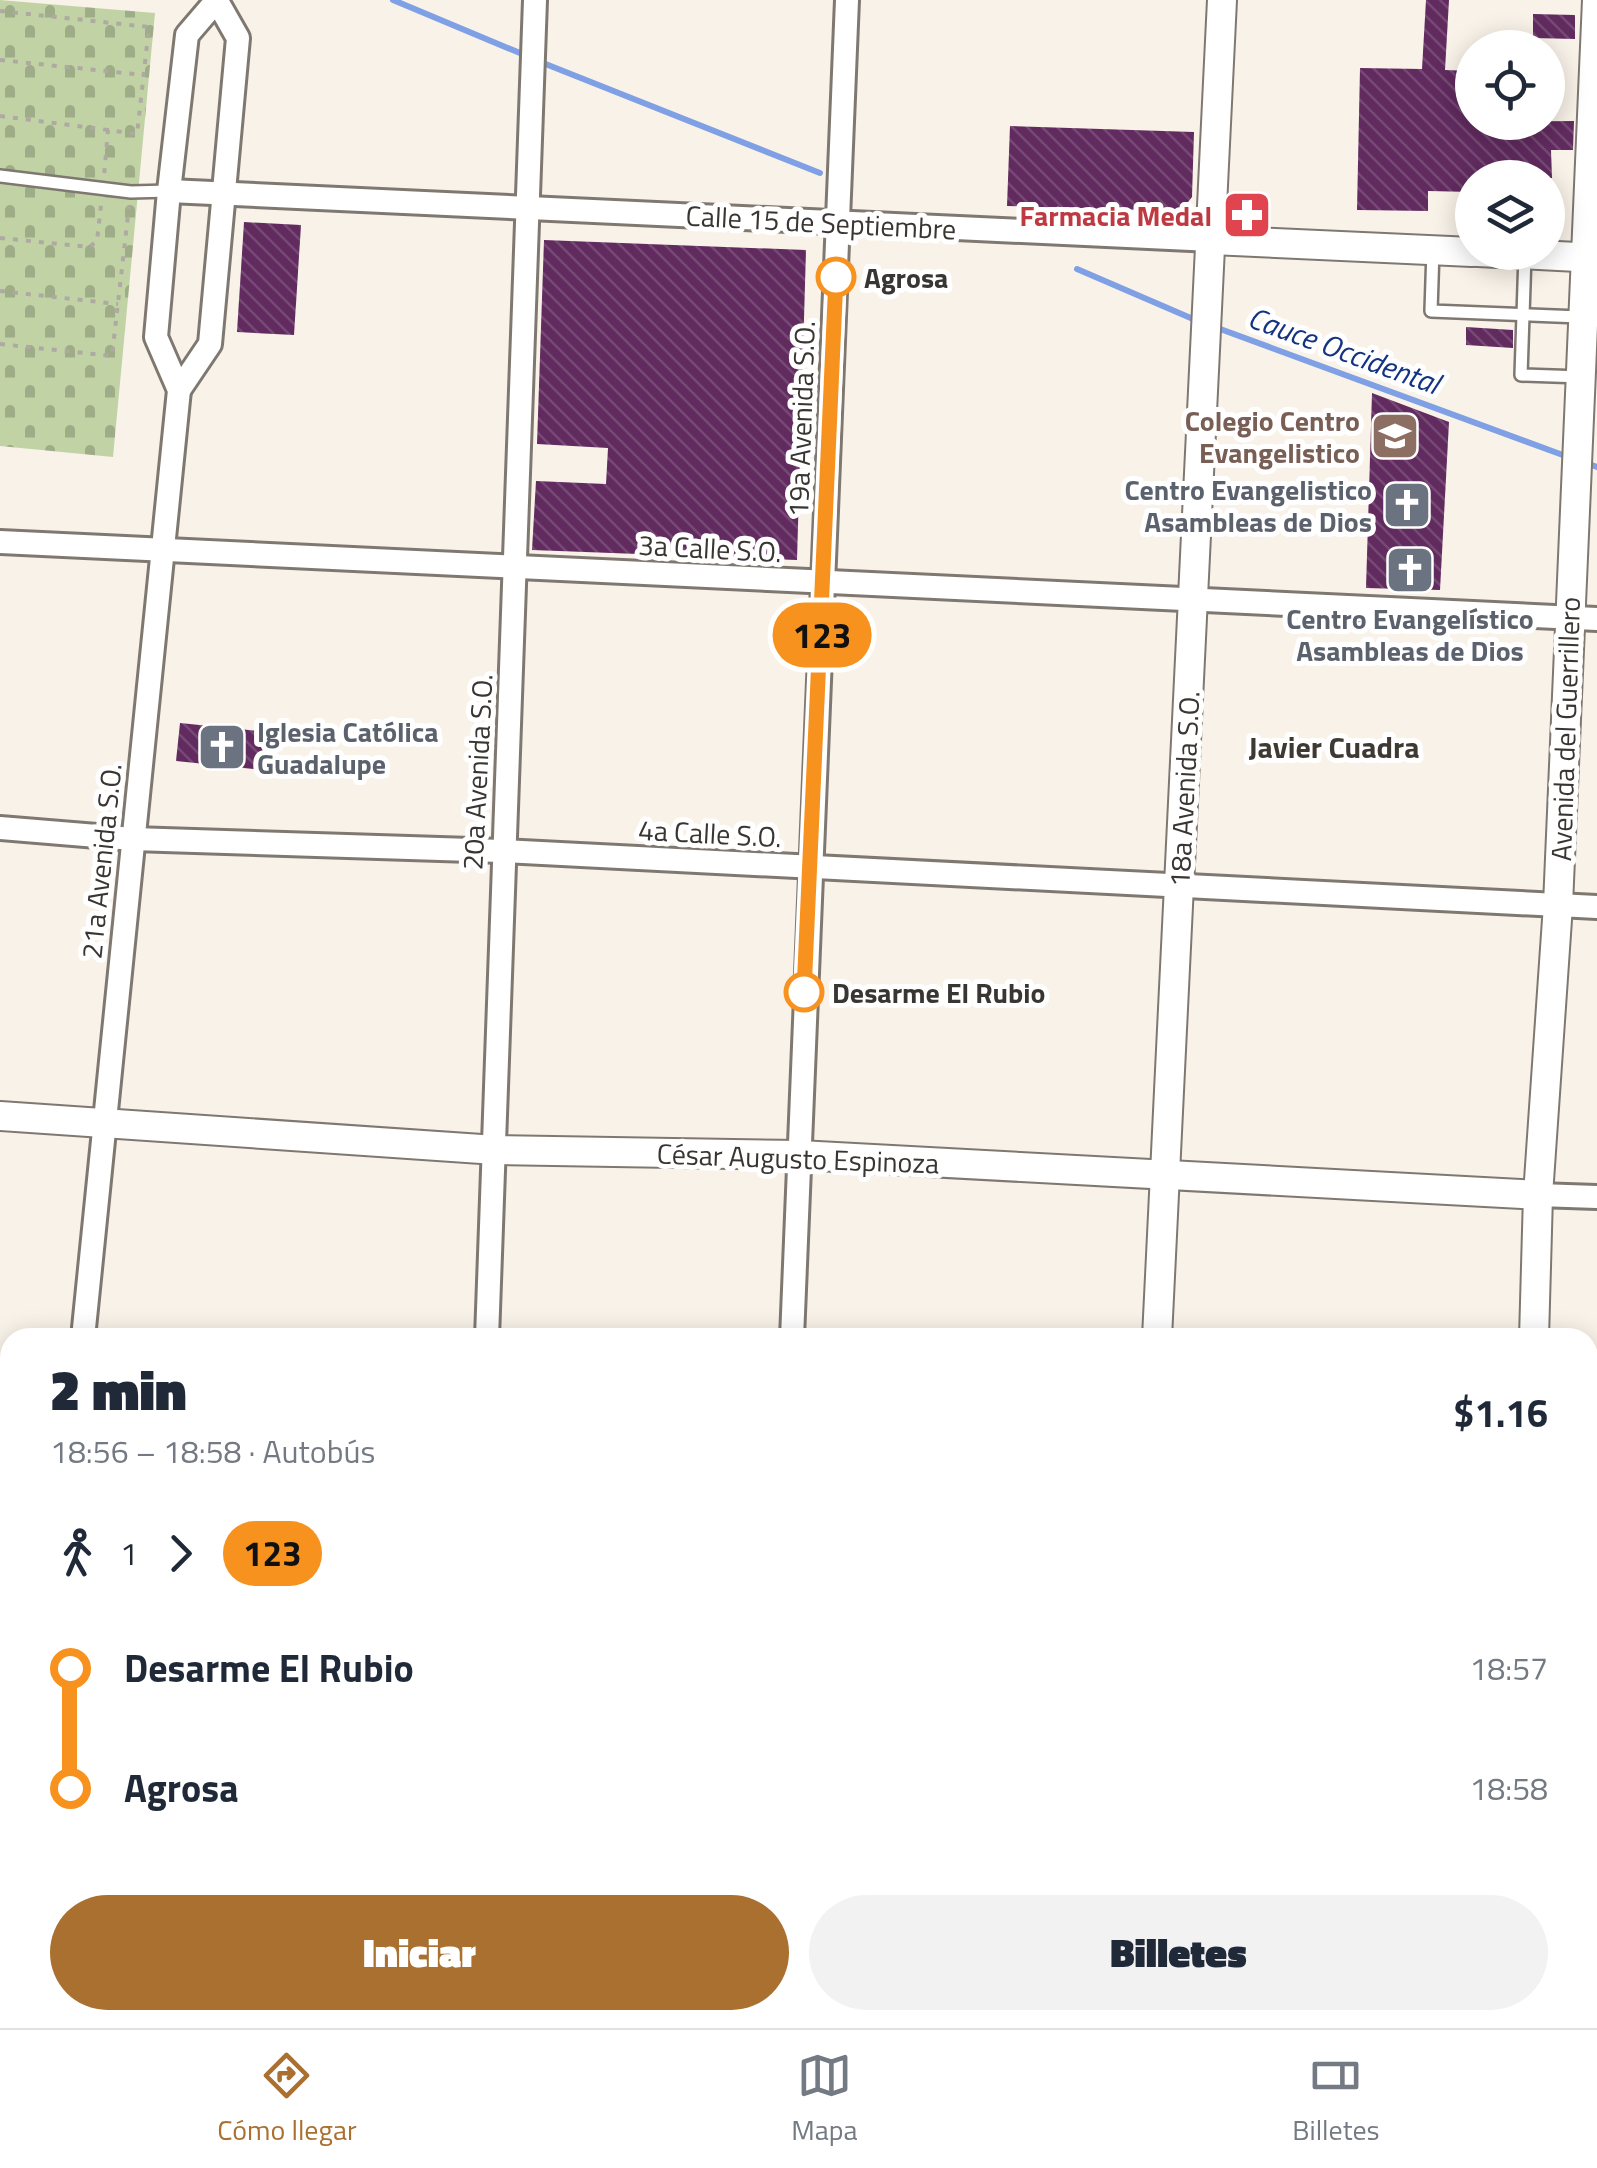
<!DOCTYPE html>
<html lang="es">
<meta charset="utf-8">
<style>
body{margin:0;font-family:"Titillium Web",sans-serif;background:#f2f2f3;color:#1f2937;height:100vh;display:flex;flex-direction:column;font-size:38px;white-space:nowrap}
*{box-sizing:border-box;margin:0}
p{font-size:32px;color:#747a83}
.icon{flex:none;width:55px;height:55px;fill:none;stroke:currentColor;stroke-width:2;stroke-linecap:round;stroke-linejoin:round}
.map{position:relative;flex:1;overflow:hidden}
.side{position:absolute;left:0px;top:1328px;width:1598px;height:702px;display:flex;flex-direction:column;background:#fff;border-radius:30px 30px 0 0;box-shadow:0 5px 25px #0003}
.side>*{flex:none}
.badge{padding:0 20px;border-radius:32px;font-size:35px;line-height:65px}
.controls{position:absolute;left:1455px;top:30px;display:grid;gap:20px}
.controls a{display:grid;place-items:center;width:110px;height:110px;border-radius:50%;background:#fff;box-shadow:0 5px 25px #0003;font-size:50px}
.map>.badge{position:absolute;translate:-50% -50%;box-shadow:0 0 0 5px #fff}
.legs{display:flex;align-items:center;gap:15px;height:110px;padding:0 50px;font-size:32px}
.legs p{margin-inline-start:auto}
.overview{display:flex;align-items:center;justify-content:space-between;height:170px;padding:0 50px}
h1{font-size:55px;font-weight:800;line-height:75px}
.button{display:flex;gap:20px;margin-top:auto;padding:20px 50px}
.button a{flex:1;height:115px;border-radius:60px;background:#aa7030;color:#fff;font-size:40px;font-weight:800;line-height:115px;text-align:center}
.button a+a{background:#f2f2f3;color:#1f2937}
ul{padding:0 50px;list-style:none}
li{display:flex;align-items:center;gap:35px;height:120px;font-size:38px}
li i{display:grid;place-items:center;width:15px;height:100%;margin:0 12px;background:currentColor}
li i::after{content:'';width:25px;height:25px;margin:-12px;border:8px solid;border-radius:50%;background:#fff}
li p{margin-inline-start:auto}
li:first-child i{background:linear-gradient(#0000 50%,currentColor 0)}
li:last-child i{background:linear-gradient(currentColor 50%,#0000 0)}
.dock{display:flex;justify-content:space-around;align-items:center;height:140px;border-top:2px solid #e0e1e3;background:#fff;font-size:28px;color:#747a83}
.dock a{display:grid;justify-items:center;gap:5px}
.dock .current{color:#aa7030}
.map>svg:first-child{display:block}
</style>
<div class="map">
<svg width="1597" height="2028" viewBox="0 0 1597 2028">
<defs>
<pattern id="cemetery-stones" width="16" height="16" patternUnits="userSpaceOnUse" patternTransform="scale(2.5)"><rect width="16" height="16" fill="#c1d3a5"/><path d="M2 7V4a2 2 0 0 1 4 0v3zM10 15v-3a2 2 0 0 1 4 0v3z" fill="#9eac87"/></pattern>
<pattern id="building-back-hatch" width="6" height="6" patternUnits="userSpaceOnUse" patternTransform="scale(2.5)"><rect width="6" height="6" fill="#612b5f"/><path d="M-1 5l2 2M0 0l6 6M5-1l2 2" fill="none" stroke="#754973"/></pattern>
</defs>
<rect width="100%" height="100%" fill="#f9f2e9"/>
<path fill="url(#cemetery-stones)" d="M0,0L155,13L113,457L0,446Z"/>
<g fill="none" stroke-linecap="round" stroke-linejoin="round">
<g stroke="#7fa0e4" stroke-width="6">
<path d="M393,0L527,56"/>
<path d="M538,61L820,173"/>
<path d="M1077,269L1200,322"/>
<path d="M1212,326L1571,458"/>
<path d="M1583,462L1597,467"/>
</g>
</g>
<g fill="url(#building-back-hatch)">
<path d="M1426,0H1449L1445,70L1472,71V122L1574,121L1573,150H1551L1552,178H1472V192L1428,191V211L1357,210L1360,68L1422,69Z"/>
<path d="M1533,14L1575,15V39L1533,38Z"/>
<path d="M1010,126L1194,132L1192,197L1181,211L1007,206Z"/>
<path d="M244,222L301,225L294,335L237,332Z"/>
<path d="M544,240L806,250L797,560L532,550L536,481L606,484L608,448L537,444Z"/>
<path d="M1466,327L1513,330V348L1466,345Z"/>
<path d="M1372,393L1449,422L1440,590L1366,588Z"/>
<path d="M180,723L268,732L264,770L176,761Z"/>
</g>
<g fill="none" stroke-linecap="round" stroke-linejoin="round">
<g stroke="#7f7871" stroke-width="16">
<g id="service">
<path d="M0,176L131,192L169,191"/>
<path d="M1433,250L1431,311L1580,317"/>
<path d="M1525,255L1521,375L1582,377"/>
</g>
</g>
<g stroke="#7f7871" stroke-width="28">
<g id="minor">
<path d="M169,191L1212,240"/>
<path d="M179,390L210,344L238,38L217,1"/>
<path d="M0,542L1597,619"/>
<path d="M0,828L133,839L502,851L1597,907"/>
<path d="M1538,1195L1597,1197"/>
<path d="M83,1338L179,390L156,337L169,191L187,35L217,0"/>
<path d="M487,1338L535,0"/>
<path d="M792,1338L847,0"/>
<path d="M1588,1487L1597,1488"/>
<path d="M0,1883L10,1884"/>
<path d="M23,2020L65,2028"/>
<path d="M1247,2020V2028"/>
<path d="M172,2028L173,2020"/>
<path d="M210,2028L231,2020"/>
<path d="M451,2028L452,2020"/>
<path d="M732,2028V2020"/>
<path d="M1000,2028V2020"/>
</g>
</g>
<g stroke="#7f7871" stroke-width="32">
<g id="tertiary">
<path d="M1212,240L1472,252"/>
<path d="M1478,252L1597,258"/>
<path d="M0,1116L496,1150L799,1155L1538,1195"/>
<path d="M1157,1338L1222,0"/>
<path d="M1534,1338L1538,1195L1558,905L1597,0"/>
<path d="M0,1413L10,1414"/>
<path d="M0,1701L10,1702"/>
<path d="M1588,1752L1597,1753"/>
<path d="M1501,2028V2020"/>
</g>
</g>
<g stroke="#7f7871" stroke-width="42">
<g id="trunk">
<path d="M1588,1927L1597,1919"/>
<path d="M1462,2028L1472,2020"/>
</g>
</g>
<g stroke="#aea9a2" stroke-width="4" stroke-dasharray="5 8" stroke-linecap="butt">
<path d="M0,11L149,27L137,134L108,130L104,176"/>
<path d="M0,60L144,75"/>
<path d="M0,116L108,130"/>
<path d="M0,238L89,247L97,241L101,205"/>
<path d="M0,291L118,304"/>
<path d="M0,344L112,356L129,206"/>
</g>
<use href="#service" stroke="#fff" stroke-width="11"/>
<use href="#minor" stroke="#fff" stroke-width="22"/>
<use href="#tertiary" stroke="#fff" stroke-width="28"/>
<use href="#trunk" stroke="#fff" stroke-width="38"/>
</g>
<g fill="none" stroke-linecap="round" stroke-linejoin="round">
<g stroke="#fff" stroke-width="22">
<path id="line-1" d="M804,992L836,277"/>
</g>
<use href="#line-1" stroke="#f7921f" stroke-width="15"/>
</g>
<defs>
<g id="pharmacy-square" transform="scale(2.5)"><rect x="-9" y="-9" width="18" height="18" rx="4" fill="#e0444e" stroke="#fff"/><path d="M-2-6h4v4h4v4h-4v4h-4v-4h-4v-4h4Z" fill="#fff"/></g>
<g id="school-square" transform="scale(2.5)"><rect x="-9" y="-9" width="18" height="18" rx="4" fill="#8d6e63" stroke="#fff"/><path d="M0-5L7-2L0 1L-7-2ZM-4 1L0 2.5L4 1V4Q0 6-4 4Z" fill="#fff"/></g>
<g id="church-square" transform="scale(2.5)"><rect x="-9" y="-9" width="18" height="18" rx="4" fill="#6b7280" stroke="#fff"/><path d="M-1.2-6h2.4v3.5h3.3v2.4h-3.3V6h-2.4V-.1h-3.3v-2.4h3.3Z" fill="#fff"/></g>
</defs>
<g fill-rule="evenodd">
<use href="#pharmacy-square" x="1247" y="215"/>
<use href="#school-square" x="1395" y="436"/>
<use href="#church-square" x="1407" y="505"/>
<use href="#church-square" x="1410" y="570"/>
<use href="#church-square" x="222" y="747"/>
</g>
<g fill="#fff" stroke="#f7921f" stroke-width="5">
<circle cx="836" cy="277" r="18"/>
<circle cx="804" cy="992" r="18"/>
</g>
<g text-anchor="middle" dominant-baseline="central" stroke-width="10" stroke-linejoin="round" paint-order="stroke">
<g font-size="28" font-weight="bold" fill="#be3a42" stroke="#fff" text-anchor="end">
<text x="1212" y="215">Farmacia Medal</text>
</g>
<g font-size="28" fill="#383532" stroke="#fff">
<text transform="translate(821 222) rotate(3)">Calle 15 de Septiembre</text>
<text transform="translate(801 419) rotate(-88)">19a Avenida S.O.</text>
<text transform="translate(710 548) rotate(3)">3a Calle S.O.</text>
<text transform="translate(1565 729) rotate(-88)">Avenida del Guerrillero</text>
<text transform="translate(477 772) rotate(-87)">20a Avenida S.O.</text>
<text transform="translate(1184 789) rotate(-87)">18a Avenida S.O.</text>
<text transform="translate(710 833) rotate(3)">4a Calle S.O.</text>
<text transform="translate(101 861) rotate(-84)">21a Avenida S.O.</text>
<text transform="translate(798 1158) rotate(2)">César Augusto Espinoza</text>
</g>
<g font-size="28" font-weight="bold" fill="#383532" stroke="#fff" text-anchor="start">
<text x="864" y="277">Agrosa</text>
<text x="832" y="992">Desarme El Rubio</text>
</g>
<g font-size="28" font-weight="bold" fill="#785e54" stroke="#fff" text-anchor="end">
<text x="1360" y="420">Colegio Centro<tspan x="1360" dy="32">Evangelistico</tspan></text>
</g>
<g font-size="28" font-weight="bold" fill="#5b616d" stroke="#fff" text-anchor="end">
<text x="1372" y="489">Centro Evangelistico<tspan x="1372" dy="32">Asambleas de Dios</tspan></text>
<text x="1410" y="618" text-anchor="middle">Centro Evangelístico<tspan x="1410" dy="32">Asambleas de Dios</tspan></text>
<text x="257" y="731" text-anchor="start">Iglesia Católica<tspan x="257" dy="32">Guadalupe</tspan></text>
</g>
<g font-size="30" font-style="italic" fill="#143380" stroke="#fff">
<text transform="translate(1344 350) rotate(20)">Cauce Occidental</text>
</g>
<g font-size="30" font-weight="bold" fill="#3e3932" stroke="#fff">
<text x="1334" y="747">Javier Cuadra</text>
</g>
</g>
</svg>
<div class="controls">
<a><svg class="icon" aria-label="locate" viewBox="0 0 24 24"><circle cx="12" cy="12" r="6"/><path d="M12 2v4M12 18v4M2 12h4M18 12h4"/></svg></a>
<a><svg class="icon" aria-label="layers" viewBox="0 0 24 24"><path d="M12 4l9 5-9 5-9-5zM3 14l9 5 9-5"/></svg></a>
</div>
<b class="badge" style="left:822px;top:635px;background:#f7921f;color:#111">123</b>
<section class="side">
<div class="overview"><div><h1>2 min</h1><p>18:56 – 18:58 · Autobús</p></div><b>$1.16</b></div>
<div class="legs"><svg class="icon" aria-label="walk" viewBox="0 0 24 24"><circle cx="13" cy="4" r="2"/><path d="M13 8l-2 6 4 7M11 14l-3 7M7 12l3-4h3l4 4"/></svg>1<svg class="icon" aria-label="forward" viewBox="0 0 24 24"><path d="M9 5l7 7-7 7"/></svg><b class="badge" style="background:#f7921f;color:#111">123</b></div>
<ul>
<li><i style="color:#f7921f"></i><b>Desarme El Rubio</b><p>18:57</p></li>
<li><i style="color:#f7921f"></i><b>Agrosa</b><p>18:58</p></li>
</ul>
<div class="button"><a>Iniciar</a><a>Billetes</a></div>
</section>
</div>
<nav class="dock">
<a class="current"><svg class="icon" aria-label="directions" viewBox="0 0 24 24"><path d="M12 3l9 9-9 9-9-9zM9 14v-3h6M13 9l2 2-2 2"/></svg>Cómo llegar</a>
<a><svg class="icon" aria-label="map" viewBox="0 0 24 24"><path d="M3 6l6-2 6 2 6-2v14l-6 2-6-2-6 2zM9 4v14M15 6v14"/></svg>Mapa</a>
<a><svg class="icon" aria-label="tickets" viewBox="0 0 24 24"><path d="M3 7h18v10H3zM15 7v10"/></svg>Billetes</a>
</nav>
